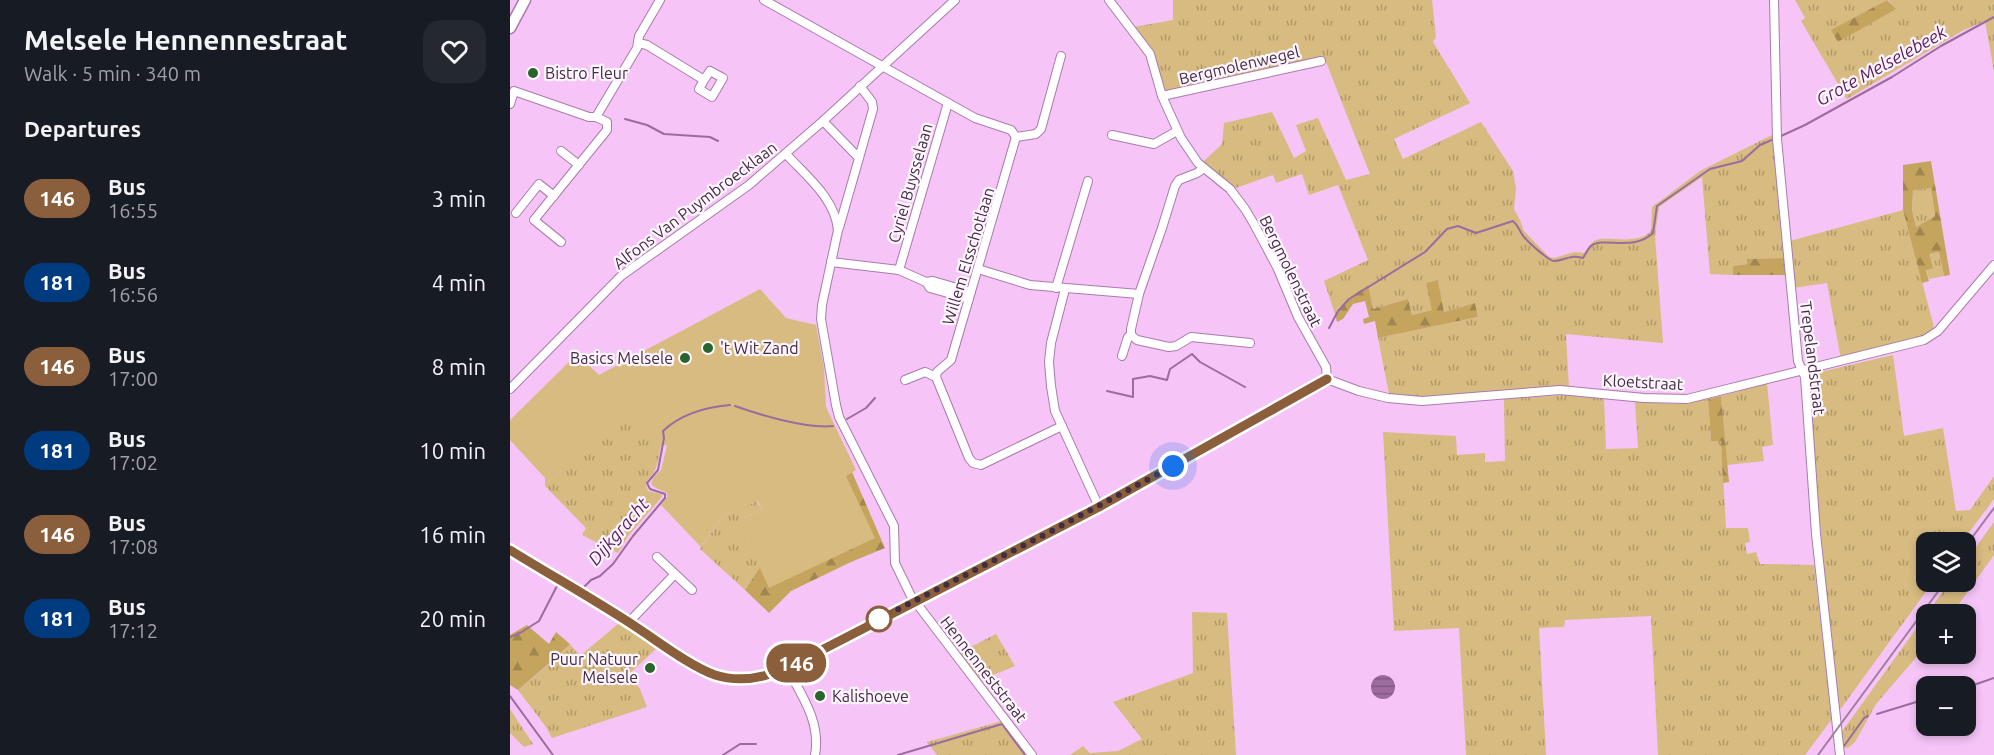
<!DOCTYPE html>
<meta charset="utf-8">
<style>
body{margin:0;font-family:Ubuntu,sans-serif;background:#242831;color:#f1f3f6;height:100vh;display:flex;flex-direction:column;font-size:22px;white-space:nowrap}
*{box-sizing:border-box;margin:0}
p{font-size:20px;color:#9ea1a6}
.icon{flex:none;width:33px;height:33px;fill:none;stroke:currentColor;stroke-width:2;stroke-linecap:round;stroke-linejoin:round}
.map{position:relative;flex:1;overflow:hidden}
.sheet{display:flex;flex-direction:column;background:#171b24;width:510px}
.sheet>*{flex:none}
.badge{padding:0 12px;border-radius:20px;font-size:21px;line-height:39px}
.buttons{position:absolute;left:1406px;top:532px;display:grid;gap:12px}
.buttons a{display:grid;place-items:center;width:60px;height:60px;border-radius:12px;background:#171b24;box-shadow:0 3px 9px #0003;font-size:30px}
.you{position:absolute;width:30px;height:30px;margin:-15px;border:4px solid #fff;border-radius:50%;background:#1a73e8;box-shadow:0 0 0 9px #1a73e833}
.map>.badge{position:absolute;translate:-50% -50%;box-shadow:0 0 0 3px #fff}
h2{padding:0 24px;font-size:22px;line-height:54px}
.round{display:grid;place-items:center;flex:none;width:63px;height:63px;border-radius:18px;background:#242831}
.head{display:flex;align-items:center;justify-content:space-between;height:102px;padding:0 24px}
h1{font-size:28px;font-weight:700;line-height:45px}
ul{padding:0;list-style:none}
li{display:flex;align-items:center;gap:18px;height:84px;padding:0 24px}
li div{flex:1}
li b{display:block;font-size:22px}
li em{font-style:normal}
li .badge{min-width:66px;font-weight:700;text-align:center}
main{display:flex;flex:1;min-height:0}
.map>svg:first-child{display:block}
</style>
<main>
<section class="sheet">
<div class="head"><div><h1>Melsele Hennennestraat</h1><p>Walk · 5 min · 340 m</p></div><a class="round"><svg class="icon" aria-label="heart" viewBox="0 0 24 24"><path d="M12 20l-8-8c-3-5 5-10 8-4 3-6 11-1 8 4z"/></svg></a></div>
<h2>Departures</h2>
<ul>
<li><span class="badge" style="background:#8b5e3c;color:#fff">146</span><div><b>Bus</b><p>16:55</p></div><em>3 min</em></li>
<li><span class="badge" style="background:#003b80;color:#fff">181</span><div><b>Bus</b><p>16:56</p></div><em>4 min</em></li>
<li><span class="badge" style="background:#8b5e3c;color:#fff">146</span><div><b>Bus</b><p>17:00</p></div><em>8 min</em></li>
<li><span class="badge" style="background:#003b80;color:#fff">181</span><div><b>Bus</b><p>17:02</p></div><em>10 min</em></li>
<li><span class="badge" style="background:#8b5e3c;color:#fff">146</span><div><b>Bus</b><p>17:08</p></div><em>16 min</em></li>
<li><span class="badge" style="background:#003b80;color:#fff">181</span><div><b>Bus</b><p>17:12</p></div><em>20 min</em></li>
</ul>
</section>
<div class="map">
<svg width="1484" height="755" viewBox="0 0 1484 755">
<defs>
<pattern id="grass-tufts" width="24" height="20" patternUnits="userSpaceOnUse" patternTransform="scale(1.5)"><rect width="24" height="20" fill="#d7bb80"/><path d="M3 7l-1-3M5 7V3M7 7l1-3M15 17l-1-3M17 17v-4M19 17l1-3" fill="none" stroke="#b0986a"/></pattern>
<pattern id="forest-firs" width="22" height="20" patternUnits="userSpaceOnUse" patternTransform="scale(1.5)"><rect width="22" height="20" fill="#c5a55e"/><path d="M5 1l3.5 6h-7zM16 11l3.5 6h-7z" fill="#a1874f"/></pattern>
<pattern id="water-rules" width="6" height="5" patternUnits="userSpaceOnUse" patternTransform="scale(1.5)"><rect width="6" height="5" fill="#9d6b9f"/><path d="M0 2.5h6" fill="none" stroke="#815883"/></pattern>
</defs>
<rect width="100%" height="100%" fill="#f6c4f7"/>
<g fill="url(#grass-tufts)">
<path d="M663,0H922L926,37L923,42L960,103L884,139L893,159L971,122L1003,171L1006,189L1004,209L1010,220L1014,231L1039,257L1044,258L1065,252L1074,253C1077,249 1080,244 1084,241C1094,234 1126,247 1141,231L1142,207L1190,171L1262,135L1274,258L1237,259V264L1223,266V275L1200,274L1192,177L1149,207L1145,236L1153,343L1056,334L1059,388L908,398L879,394L868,338L968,317L965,303L934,312L928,280L922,310L902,315L898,299L863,309L857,286L829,307L825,314L814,281L858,260L828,185L799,195L792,174L766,183L763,175L723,189L692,163L712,144L714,123L762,112L784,158L796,151L786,125L808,118L836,180L860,174L814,57L655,95L624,27L663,20Z"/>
<path d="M1285,0H1377L1322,30L1385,9L1378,0H1484V71L1475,21L1452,31L1337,99L1291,21L1295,18Z"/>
<path d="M1421,188L1425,216L1406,227L1402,210L1403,189Z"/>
<path d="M1393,210L1424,327L1416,336L1331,360L1317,283L1283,288L1280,241Z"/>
<path d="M1429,252L1434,276L1419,279L1416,269L1419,254Z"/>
<path d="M1383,355L1394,436L1433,428L1446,511L1460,510L1484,476V499L1451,543H1416V582H1423L1327,714L1297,375Z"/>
<path d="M1257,383L1263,445L1252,447L1254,461L1217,465L1211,396Z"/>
<path d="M1058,395L1094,399L1096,449L1128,448L1125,402L1166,404L1198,399L1201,441H1211L1216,528H1238L1240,542L1235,543L1237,554L1246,552L1250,564L1304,565L1322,719L1295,755H1148L1141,616L1055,620L1054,627L1029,628L1036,755H956L949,628L884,631L873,432L946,436L947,455L975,453V462L995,461L994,399Z"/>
<path d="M118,409L151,446C149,453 148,464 145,470C141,479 133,479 138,491L151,494L152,497L118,536L108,553L72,535L76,528L35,486Z"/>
<path d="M247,501L252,510L229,520L250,567L235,590L190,549L213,516Z"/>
<path d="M1484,522V555L1441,615H1416L1440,582H1455V562Z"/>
<path d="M682,612L717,613L726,755H560L573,746L580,753L608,751L632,739L603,702L683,673Z"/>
<path d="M1416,615V646L1366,704L1345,742L1338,748L1332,747L1331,733Z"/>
<path d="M109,623L148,647L119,674L130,689L137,707L42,738L36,727L8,690L49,656L60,644L70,656Z"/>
<path d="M486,634L505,666L471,680L449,653Z"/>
<path d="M0,709L23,744L14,747L0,733Z"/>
<path d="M492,721L516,755H427L417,742Z"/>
</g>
<g fill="url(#forest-firs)" fill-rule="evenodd">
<path d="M1377,0L1386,9L1328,42L1321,30Z"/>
<path d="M1421,161L1440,275L1434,276L1429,252L1419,254L1423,268L1416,270L1419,281L1412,283L1393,210V165ZM1421,188L1425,216L1406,227L1402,210L1403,190Z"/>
<path d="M1274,258L1276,275H1223V266L1237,264V259Z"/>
<path d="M928,280L934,312L965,303L968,317L868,338L865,321L854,324L853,319L859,317L855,301L843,304L833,319L827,322L825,314C833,301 845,294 858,285L863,309L898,299L902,315L922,310L916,283Z"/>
<path d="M1211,396L1219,482L1213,483L1211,441H1201L1198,399Z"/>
<path d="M342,472L375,548L341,562L281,591L259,613L235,590L250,567L260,588L335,476Z"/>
<path d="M17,625L39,644L46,632L60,644L49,655L8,690L0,685V635Z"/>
</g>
<path fill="#d7bb80" d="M250,289L276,318L306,325L314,368L316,407L346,470L336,476L365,538L259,588L229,520L252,510L248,501L213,516L191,547L151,505L157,497V493L146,488L141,484L143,478L151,470L157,445L151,446L118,410L35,486V478L0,440V420L67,354L89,375Z"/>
<circle fill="url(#water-rules)" cx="873" cy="687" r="12"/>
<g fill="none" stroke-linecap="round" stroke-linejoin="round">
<g stroke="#9d6b9f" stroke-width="2">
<path d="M115,119L137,125L154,134L200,137L208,141"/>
<path d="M1271,136L1295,125L1382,77L1431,46L1484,17"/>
<path d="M819,328L828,311L839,299L915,252L937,229L948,226L966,233L1003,221C1009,226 1009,231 1014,237C1018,242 1039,261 1044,261C1056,261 1057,254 1073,258C1075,255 1078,249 1081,246C1093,236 1123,252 1143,233L1147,206L1200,169L1232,161L1250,145L1264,139"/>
<path d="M597,391L623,397V379L640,376L657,380L660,369L682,354L690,362L735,387"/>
<path d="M225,406C250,415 297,429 323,426"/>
<path d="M337,419L356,408L365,398"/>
<path d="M72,589L81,580L90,576L103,564L123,536L155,498V494L140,489L137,483L148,470L154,438L153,431C171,414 196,407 220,405"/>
<path d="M0,637L10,633L29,621L48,584"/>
<path d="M1455,688L1484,678"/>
<path d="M0,696L43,755"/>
<path d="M1367,714L1416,699"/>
<path d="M1334,746L1354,718L1358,716"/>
<path d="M213,755L230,744H246"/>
<path d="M388,755L492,724L515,755"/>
</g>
<g stroke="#a97bab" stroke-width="10">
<g id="minor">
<path d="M254,0L465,118L501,130L506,137L526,134L531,129L551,56"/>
<path d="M599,0L640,54L652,96L671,138L688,163L720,189L735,209L744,224L767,267L788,317L816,367L817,379"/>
<path d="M1264,0L1267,139L1288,361L1295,377L1306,534L1330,755"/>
<path d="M128,43L137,45L194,80L189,89L202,97L213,78L200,71L194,80"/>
<path d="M652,96L811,61"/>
<path d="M0,104L4,91L79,117H86L97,122V130L24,220L51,242"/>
<path d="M86,117L127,48L129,36L150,0"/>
<path d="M313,121L349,158"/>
<path d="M602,135L644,144L667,131"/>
<path d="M506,137L441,360L427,372L426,377L459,458L463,463L471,465L552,426"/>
<path d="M51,151L69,165"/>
<path d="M276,154C296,176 325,198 328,230L312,305L311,319L326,405L329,417L384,526L385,563L401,596L522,755"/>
<path d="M6,213L29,184L44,196"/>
<path d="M329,228L363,109L362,102L350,86"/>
<path d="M321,262L389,270L416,282L420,288L459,299"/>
<path d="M468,269L520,285L629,294"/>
<path d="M389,270L438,103"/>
<path d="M416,282L423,281L461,292"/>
<path d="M546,288L578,181"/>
<path d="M555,289L541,343L539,362L541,386L545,411L589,507"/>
<path d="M621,335L627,340L659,347L666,346L681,337L740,343"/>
<path d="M612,356L618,337L621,335V329L629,294L652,228L665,186L669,180L687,173L694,168"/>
<path d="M817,379L849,391L878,398L912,401L1050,390L1134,398L1177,399L1414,340L1428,331L1484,265"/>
<path d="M395,380L415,372L426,377"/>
<path d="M0,389L111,276L239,185L313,121L445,0"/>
<path d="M0,550C42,576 85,600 126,627C150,642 179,666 205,674C230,683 254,678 277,668L589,507L817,379"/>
<path d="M147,557L182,590"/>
<path d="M119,622L165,574"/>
<path d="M277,668C292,696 311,722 305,755"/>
</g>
</g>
<g stroke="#a97bab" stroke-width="13">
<path id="secondary" d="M0,28L15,0"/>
</g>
<use href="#minor" stroke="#fff" stroke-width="8"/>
<use href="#secondary" stroke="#fff" stroke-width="10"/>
<g stroke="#a07da1" stroke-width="2">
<path d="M1455,547L1484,508"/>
<path d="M1308,755L1435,582"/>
</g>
</g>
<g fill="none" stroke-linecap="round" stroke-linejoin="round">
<g stroke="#fff" stroke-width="14">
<path id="line" d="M0,550C42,576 85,600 126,627C149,642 180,666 205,675C230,683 254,678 277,668L589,507L817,379"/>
</g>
<use href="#line" stroke="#8b5e3c" stroke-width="9"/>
<path stroke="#402d41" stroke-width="6" stroke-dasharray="0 10.8" d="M369,619L534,535L663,466"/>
</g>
<g fill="#27652d" stroke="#fff5ff" stroke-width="2">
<circle cx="23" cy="73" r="6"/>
<circle cx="198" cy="348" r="6"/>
<circle cx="175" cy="358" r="6"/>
<circle cx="140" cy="668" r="6"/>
<circle cx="310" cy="696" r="6"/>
</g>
<circle fill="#fff" stroke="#8b5e3c" stroke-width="3" cx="369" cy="619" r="12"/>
<g text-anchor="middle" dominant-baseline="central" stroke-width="4.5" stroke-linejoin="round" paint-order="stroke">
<g font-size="16" fill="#402d41" stroke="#fff5ff">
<text transform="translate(729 65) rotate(-13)">Bergmolenwegel</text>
<text transform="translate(400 183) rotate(-74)">Cyriel Buysselaan</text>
<text transform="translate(185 205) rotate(-37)">Alfons Van Puymbroecklaan</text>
<text transform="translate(458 256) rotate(-73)">Willem Elsschotlaan</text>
<text transform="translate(781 271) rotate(64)">Bergmolenstraat</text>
<text transform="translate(1303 358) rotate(83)">Trepelandstraat</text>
<text transform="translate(1133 382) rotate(3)">Kloetstraat</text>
<text transform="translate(474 669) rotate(52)">Hennenneststraat</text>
</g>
<g font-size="16" fill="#402d41" stroke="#fff5ff" text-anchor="start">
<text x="35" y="73">Bistro Fleur</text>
<text x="210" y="348">'t Wit Zand</text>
<text x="163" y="358" text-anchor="end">Basics Melsele</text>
<text x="128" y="659" text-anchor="end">Puur Natuur<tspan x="128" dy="18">Melsele</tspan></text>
<text x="322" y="696">Kalishoeve</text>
</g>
<g font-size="18" font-style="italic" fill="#5a1b5e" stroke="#fff5ff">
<text transform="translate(1371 65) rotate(-29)">Grote Melselebeek</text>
<text transform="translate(108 531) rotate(-49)">Dijkgracht</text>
</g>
</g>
</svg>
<div class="buttons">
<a><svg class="icon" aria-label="layers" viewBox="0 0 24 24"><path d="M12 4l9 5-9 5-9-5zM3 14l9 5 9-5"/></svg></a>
<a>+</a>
<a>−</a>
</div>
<div class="you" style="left:663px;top:466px"></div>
<b class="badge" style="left:286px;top:663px;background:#8b5e3c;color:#fff">146</b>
</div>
</main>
